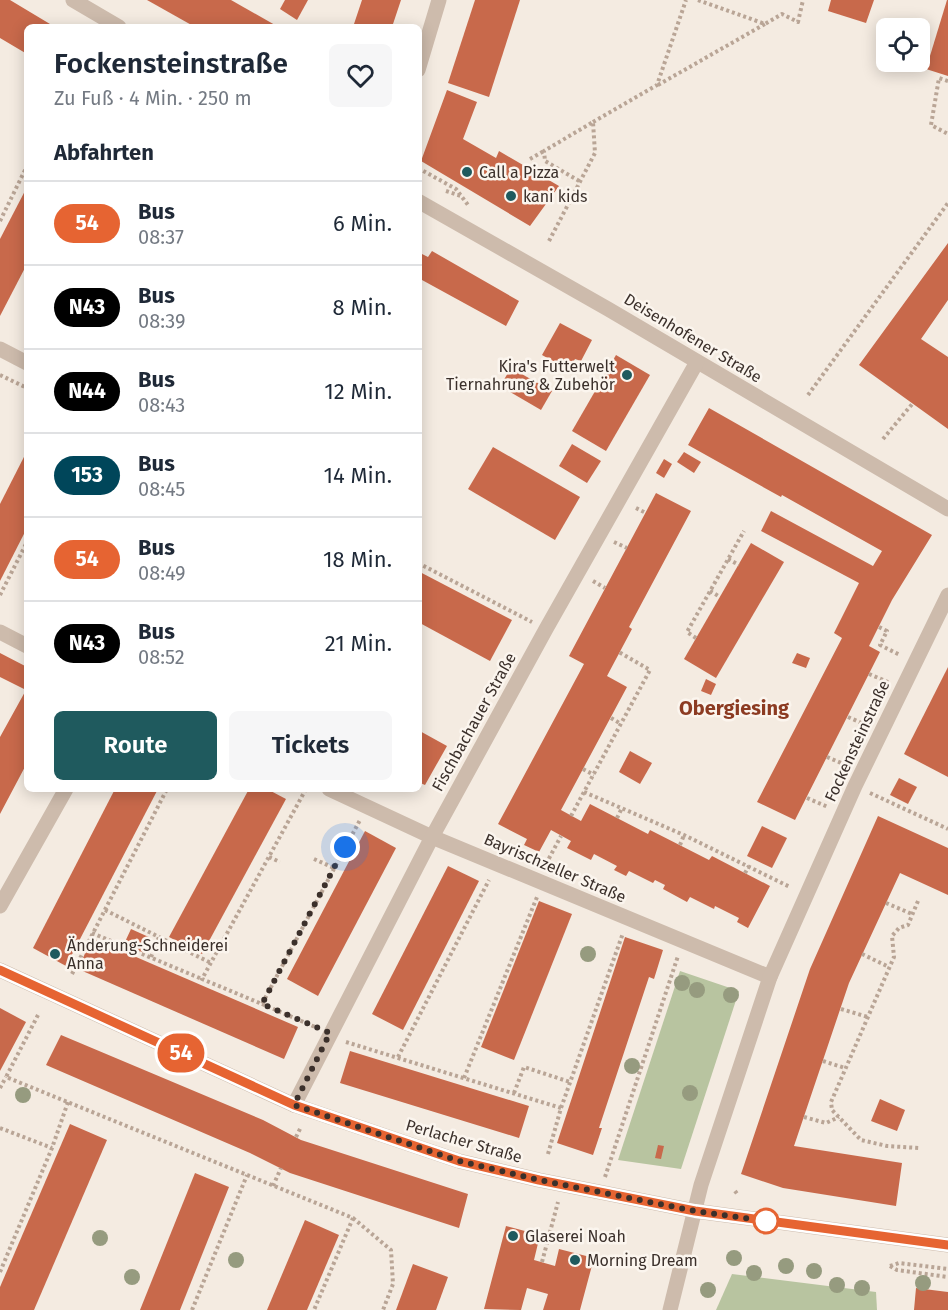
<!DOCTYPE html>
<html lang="de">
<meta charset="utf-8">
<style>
body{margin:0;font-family:"Fira Sans",sans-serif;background:#f6f6f7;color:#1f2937;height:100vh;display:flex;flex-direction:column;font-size:22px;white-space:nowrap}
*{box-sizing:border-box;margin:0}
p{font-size:20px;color:#747a83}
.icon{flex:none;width:33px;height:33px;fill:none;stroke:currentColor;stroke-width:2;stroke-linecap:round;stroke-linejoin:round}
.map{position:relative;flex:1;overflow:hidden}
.drawer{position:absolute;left:24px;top:24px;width:398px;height:768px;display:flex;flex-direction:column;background:#fff;border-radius:9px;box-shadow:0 3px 15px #0003}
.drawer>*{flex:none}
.badge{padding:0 12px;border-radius:20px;font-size:21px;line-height:39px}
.tools{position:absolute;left:876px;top:18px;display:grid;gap:12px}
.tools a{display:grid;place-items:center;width:54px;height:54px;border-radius:9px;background:#fff;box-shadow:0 3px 15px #0003;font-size:30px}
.you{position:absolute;width:30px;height:30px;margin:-15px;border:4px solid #fff;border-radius:50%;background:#1a73e8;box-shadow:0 0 0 9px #1a73e833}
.map>.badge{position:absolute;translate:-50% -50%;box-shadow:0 0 0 3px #fff}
h2{padding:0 30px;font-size:22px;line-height:54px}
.round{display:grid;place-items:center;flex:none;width:63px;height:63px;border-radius:9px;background:#f6f6f7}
.headline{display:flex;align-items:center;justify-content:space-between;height:102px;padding:0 30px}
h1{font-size:28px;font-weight:600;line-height:45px}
.primary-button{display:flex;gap:12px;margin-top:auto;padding:12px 30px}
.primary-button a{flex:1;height:69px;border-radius:9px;background:#1f5a5e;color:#fff;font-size:24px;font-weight:600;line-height:69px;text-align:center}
.primary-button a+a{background:#f6f6f7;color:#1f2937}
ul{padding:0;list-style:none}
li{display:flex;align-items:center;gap:18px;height:84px;padding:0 30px;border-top:2px solid #e0e1e3}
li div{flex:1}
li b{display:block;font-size:22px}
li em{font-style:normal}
li .badge{min-width:66px;font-weight:700;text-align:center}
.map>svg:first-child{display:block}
</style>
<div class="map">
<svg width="948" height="1310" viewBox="0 0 948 1310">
<rect width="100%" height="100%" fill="#f4ebe1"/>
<g fill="#b8c4a0">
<path d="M680,971L739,991L681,1169L618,1160Z"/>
<path d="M732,1274L876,1292L877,1310H716Z"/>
</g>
<g fill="#c8694b">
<path d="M0,0H10L55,27H27V54L0,38Z"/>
<path d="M147,0H231L275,25L274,27H195Z"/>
<path d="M285,0H308L297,20L280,9Z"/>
<path d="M362,0H401L392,27H353Z"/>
<path d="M475,0H520L489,97L448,83Z"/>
<path d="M831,0H874L866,23L828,11Z"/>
<path d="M947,0H948V76L926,69Z"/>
<path d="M447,90L477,102L463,139L496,158L499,151L559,186L530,226L421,161Z"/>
<path d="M27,187V264L0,316V239Z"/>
<path d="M948,243V300L921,339L948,357V429L859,365Z"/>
<path d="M432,251L519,301L506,326L422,280L418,286V252L428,257Z"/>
<path d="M560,323L592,340L581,361L575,359L569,370L542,355Z"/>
<path d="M616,355L650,375L606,451L572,431Z"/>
<path d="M511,368L552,391L541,410L500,386Z"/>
<path d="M709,408L932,535L892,600L869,646L880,652L795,820L757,802L842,638L834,633L859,583L761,531L771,511L873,566L882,551L782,495L781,497L688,445Z"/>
<path d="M572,444L601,461L587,483L559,466Z"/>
<path d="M493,447L580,497L555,540L468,489Z"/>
<path d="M27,451V528L0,581V504Z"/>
<path d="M684,452L701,462L694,473L677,462Z"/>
<path d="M664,459L672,464L664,478L656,473Z"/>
<path d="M656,493L691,511L629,627L632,629L607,676L627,687L561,810L581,821L590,804L648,834L650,830L709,860L712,856L770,886L748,928L737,922L739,918L715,906L714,909L690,897L687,902L663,889L665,885L655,880L653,883L629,871L626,876L614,870L617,866L594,854L591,860L567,848L571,841L551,830L539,852L524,845L527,839L498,824L584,664L569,656Z"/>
<path d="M751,543L784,562L716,678L684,659Z"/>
<path d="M418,571L512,620L490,661L418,622Z"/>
<path d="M0,653L27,667V763L0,814V737L26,690L0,677Z"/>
<path d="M797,653L810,658L806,668L792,663Z"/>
<path d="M948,667V777L904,754Z"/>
<path d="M706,679L716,684L711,695L701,691Z"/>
<path d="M418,730L447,746L425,785L418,782Z"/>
<path d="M630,751L652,763L640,784L619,772Z"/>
<path d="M899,778L917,787L908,804L890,795Z"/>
<path d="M115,789H158L66,966L33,948Z"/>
<path d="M249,789H267L286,799L202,954L169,937Z"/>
<path d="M878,816L948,848V895L900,873L849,983L794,1146L902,1163L896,1206L783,1188L741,1174L810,969Z"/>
<path d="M762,826L787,838L772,868L747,856Z"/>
<path d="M365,831L396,848L318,996L287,979Z"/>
<path d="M448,866L479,881L403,1030L372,1014Z"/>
<path d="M539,901L572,914L514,1060L481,1047Z"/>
<path d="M131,929L151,938L144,953L124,944Z"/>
<path d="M625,937L663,950L654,979L649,977L646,986L599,1128H602L593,1155L557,1143Z"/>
<path d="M92,938L298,1027L284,1059L78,969Z"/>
<path d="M0,1008L26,1022L0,1071Z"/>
<path d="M61,1035L263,1120L301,1140L468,1194L459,1228L290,1173L250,1153L46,1065Z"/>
<path d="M350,1051L529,1106L519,1138L340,1083Z"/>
<path d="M880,1099L905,1110L897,1131L871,1121Z"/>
<path d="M70,1124L107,1140L34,1310H0V1287Z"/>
<path d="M658,1145L664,1146L661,1159L655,1158Z"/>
<path d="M195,1173L229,1187L180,1310H140Z"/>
<path d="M305,1220L339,1235L307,1310H267Z"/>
<path d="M506,1226L540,1235L534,1260L555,1266L559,1249L594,1258L580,1310H543L548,1294L527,1288L521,1310L484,1309Z"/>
<path d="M413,1264L448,1277L436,1310H396Z"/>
<path d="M916,1288L948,1292V1310H914Z"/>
</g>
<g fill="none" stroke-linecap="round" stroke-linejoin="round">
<g stroke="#b9a596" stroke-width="4" stroke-dasharray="3 3" stroke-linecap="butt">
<path d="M698,0L765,24L782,14L798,22L803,0"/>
<path d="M948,81L939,78L931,125L948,134"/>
<path d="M658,85L765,24"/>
<path d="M593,122L657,85L686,0"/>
<path d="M530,159L544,151"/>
<path d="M418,168L456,189L468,205"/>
<path d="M446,191L461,196"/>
<path d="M0,221L27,166"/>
<path d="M549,241L595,153L593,122L544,151L545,161L581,182"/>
<path d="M0,375L27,388"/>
<path d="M808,395L948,203"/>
<path d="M883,439L913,403"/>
<path d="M636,508L646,513"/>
<path d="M614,542L627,548"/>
<path d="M728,559L739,565"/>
<path d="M418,563L532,622"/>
<path d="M593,581L605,588"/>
<path d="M710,591L720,597"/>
<path d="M0,595L27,542"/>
<path d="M879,627L887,631L880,645L900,655"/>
<path d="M696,638L687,632L744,531"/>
<path d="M869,674L888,682"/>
<path d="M848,717L866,725"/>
<path d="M611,718L621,724"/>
<path d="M827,757L846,765"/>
<path d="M583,769L594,775"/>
<path d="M306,789L202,979L262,1004L360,820"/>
<path d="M584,792L684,835L790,887"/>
<path d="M870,793L948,829"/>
<path d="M807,798L828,807"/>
<path d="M571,816L650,670L619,652"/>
<path d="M617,818L622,808"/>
<path d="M680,845L684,835"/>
<path d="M269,857L280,862"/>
<path d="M314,859L334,868"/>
<path d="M546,864L561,836"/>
<path d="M745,873L749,866"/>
<path d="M918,901L908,925L899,928L892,936L894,957L831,1102L832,1110L861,1140L887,1146L919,1148"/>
<path d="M886,903L912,914"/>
<path d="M105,910L211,963"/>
<path d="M92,933L202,979"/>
<path d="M862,954L889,967"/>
<path d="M151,957L159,937"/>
<path d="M72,974L167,789"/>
<path d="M262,1004L315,1027"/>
<path d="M841,1009L868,1017"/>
<path d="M38,1015L6,1077L353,1218L314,1310"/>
<path d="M346,1042L561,1108"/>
<path d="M398,1057L489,880"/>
<path d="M823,1061L845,1068"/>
<path d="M464,1078L537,897"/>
<path d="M0,1088L6,1077"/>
<path d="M514,1093L524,1067L570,1082"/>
<path d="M804,1117L826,1123L839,1117"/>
<path d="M0,1128L52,1148"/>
<path d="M296,1137L301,1127"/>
<path d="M548,1154L561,1108L623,933"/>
<path d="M605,1177L678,956"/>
<path d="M273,1186L281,1168"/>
<path d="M735,1191L738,1195"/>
<path d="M353,1218L391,1250L393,1284L383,1310"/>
<path d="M542,1262L558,1202"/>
<path d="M890,1266L897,1270L948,1277"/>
<path d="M890,1266L899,1263L948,1269"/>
<path d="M0,1272L52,1148L68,1102"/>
<path d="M192,1310L247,1175"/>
</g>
<g stroke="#cdbbac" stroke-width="15">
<path d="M73,0L119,27"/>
<path d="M418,70L439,0"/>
<path d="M418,201L608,309L948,509"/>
<path d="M0,349L27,363"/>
<path d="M0,632L27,646"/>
<path d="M329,789L432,837L770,977"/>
<path d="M0,906L66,789"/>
<path d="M0,970L294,1105L459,1161L539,1180L695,1211L948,1245"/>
<path d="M294,1105L432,837L546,629L697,362"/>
<path d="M670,1310L701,1185L770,977L855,786L948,595"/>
</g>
</g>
<g fill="#969b7f">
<circle cx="588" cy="954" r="8"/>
<circle cx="682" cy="983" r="8"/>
<circle cx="697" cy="990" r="8"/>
<circle cx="731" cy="995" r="8"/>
<circle cx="632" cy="1066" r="8"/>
<circle cx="690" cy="1093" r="8"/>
<circle cx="23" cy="1095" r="8"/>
<circle cx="100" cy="1238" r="8"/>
<circle cx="734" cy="1258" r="8"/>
<circle cx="236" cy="1260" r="8"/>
<circle cx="786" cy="1266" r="8"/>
<circle cx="814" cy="1271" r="8"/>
<circle cx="754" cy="1273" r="8"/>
<circle cx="132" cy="1277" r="8"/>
<circle cx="923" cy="1283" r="8"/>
<circle cx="837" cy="1285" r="8"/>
<circle cx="862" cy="1288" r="8"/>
<circle cx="708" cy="1290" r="8"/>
</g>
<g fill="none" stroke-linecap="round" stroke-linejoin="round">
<g stroke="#fff" stroke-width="14">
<path id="line" d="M0,970L294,1105L459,1161L539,1180L695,1211L948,1245"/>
</g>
<use href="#line" stroke="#e66432" stroke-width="9"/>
<path stroke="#3b302b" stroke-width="6" stroke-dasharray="0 10.8" d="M345,847L262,1004L330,1033L294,1105L459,1161L539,1180L695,1211L766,1221"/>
</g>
<g fill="#1f5a5e" stroke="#fbf5ee" stroke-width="2">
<circle cx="467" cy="172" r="6"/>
<circle cx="511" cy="196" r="6"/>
<circle cx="627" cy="375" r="6"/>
<circle cx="55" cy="954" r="6"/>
<circle cx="513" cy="1236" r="6"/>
<circle cx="575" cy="1260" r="6"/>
</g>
<circle fill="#fff" stroke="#e66432" stroke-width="3" cx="766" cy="1221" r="12"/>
<g text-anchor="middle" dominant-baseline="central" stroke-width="5" stroke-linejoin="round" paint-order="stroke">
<g font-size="16" fill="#3b302b" stroke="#fbf5ee" text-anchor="start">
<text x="479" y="172">Call a Pizza</text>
<text x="523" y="196">kani kids</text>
<text x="615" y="366" text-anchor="end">Kira's Futterwelt<tspan x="615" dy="18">Tiernahrung &amp; Zubehör</tspan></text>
<text x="67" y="945">Änderung-Schneiderei<tspan x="67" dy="18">Anna</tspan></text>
<text x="525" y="1236">Glaserei Noah</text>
<text x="587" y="1260">Morning Dream</text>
</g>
<g font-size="16" fill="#3b302b" stroke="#fbf5ee">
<text transform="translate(693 338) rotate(31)">Deisenhofener Straße</text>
<text transform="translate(474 722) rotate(-61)">Fischbachauer Straße</text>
<text transform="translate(857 741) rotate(-65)">Fockensteinstraße</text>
<text transform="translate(555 868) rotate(23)">Bayrischzeller Straße</text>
<text transform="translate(464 1141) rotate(16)">Perlacher Straße</text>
</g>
<g font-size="20" font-weight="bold" fill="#8c3b22" stroke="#fbf5ee">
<text x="734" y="708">Obergiesing</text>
</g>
</g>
</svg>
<div class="tools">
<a><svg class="icon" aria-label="locate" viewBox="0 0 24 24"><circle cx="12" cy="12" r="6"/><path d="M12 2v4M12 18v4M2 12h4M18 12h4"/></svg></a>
</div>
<div class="you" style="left:345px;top:847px"></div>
<b class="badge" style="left:181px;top:1053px;background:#e66432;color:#fff">54</b>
<section class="drawer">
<div class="headline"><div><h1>Fockensteinstraße</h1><p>Zu Fuß · 4 Min. · 250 m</p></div><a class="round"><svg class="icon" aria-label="heart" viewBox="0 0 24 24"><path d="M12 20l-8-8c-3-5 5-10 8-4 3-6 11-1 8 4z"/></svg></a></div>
<h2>Abfahrten</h2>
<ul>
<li><span class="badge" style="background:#e66432;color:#fff">54</span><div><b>Bus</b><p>08:37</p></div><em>6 Min.</em></li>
<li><span class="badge" style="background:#000;color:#fff">N43</span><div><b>Bus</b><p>08:39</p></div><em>8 Min.</em></li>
<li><span class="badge" style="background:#000;color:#fff">N44</span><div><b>Bus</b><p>08:43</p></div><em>12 Min.</em></li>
<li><span class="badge" style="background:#00465a;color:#fff">153</span><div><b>Bus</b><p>08:45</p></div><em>14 Min.</em></li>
<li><span class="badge" style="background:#e66432;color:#fff">54</span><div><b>Bus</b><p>08:49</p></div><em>18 Min.</em></li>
<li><span class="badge" style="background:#000;color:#fff">N43</span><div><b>Bus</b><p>08:52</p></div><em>21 Min.</em></li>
</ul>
<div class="primary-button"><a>Route</a><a>Tickets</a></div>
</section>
</div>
